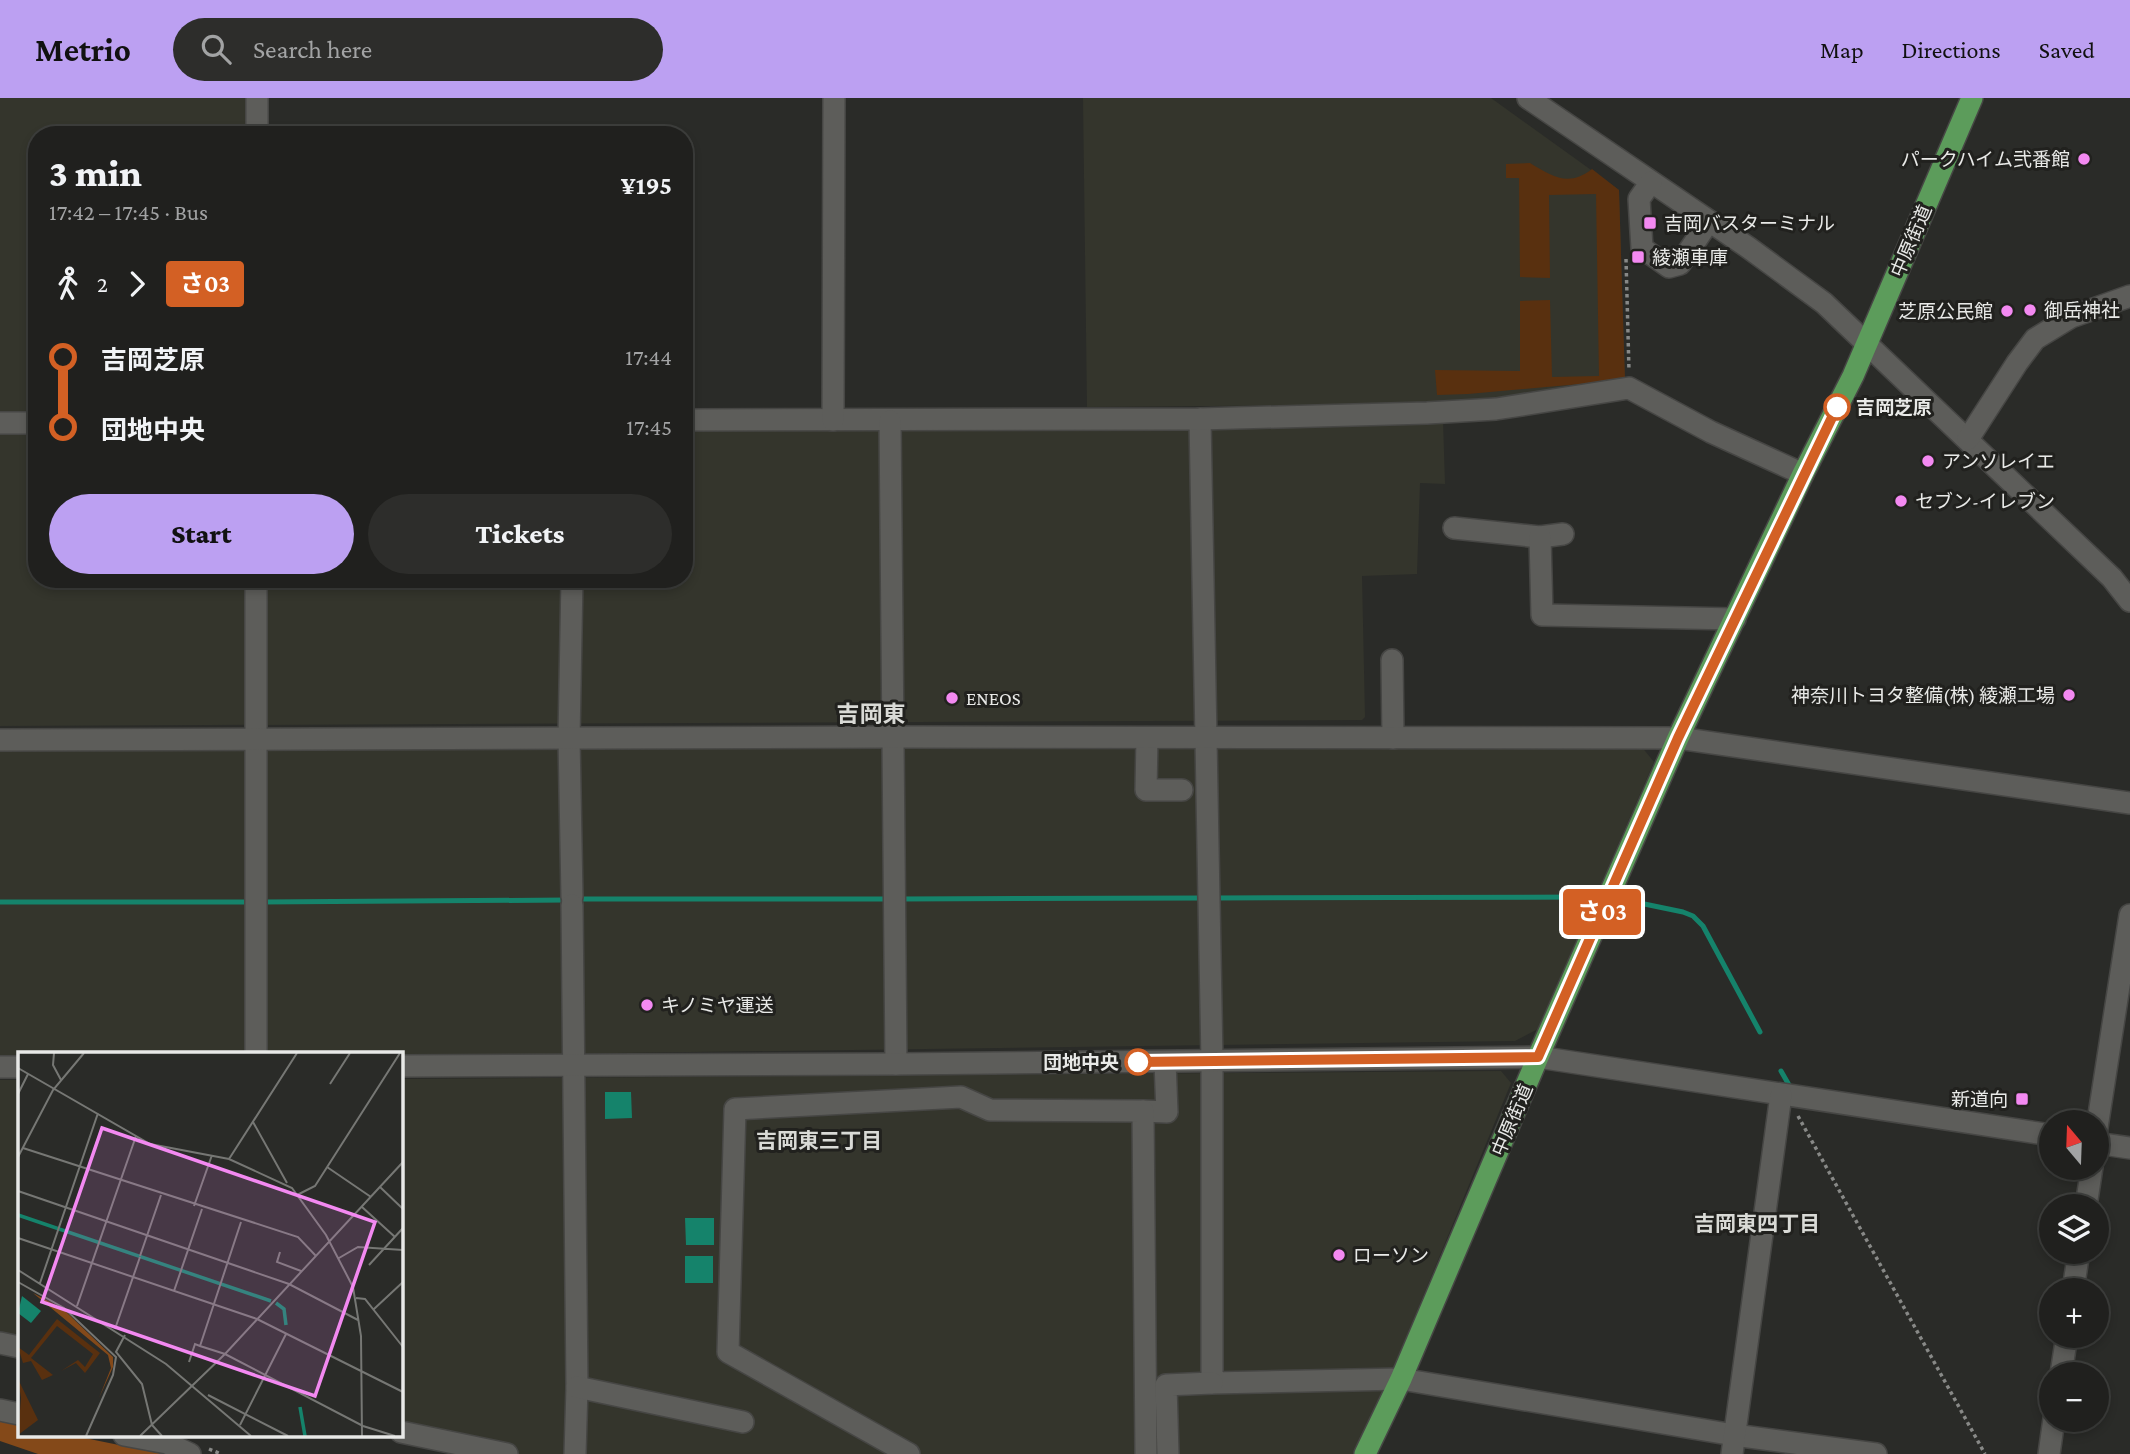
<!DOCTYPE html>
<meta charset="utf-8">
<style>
body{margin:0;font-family:"Crimson Pro","Noto Sans JP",serif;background:#2d2d2b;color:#f1f3f6;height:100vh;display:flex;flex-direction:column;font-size:26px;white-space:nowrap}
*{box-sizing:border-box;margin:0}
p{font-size:23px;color:#a2a3a4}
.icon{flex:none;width:38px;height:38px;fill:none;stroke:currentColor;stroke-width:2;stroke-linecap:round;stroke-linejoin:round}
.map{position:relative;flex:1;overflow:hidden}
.panel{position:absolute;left:28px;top:28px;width:665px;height:462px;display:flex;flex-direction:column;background:#20201e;border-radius:28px;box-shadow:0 4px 10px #0003,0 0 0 2px #3d3e3c}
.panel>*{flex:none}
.badge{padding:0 14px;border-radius:5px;font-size:24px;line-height:46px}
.needle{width:46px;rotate:341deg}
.buttons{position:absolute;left:2039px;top:1012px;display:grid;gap:14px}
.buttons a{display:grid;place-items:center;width:70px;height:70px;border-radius:50%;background:#20201e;box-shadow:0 4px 10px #0003,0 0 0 2px #3d3e3c;font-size:35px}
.map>.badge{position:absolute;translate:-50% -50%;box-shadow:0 0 0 4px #fff}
.legs{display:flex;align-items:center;gap:10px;height:77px;padding:0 21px;font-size:23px}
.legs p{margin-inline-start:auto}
.overview{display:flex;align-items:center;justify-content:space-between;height:119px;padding:0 21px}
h1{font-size:38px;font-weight:800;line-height:52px}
.primary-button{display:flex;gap:14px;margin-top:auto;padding:14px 21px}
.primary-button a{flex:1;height:80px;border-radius:42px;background:#bca0f2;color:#111;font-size:28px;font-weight:800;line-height:80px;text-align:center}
.primary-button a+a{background:#2d2d2b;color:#f1f3f6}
ul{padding:0 21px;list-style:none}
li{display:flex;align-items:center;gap:24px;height:70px;font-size:26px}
li i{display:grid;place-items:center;width:10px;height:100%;margin:0 9px;background:currentColor}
li i::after{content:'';width:18px;height:18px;margin:-9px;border:5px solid;border-radius:50%;background:#20201e}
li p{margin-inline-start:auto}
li:first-child i{background:linear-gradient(#0000 50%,currentColor 0)}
li:last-child i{background:linear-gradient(currentColor 50%,#0000 0)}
header{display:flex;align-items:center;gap:42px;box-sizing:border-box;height:98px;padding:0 35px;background:#bca0f2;color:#111}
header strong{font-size:33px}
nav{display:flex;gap:38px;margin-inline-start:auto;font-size:24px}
.search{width:490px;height:63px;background:#2d2d2b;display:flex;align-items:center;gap:18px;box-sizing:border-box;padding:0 24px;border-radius:38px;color:#a2a3a4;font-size:26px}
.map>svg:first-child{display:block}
</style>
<header>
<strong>Metrio</strong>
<div class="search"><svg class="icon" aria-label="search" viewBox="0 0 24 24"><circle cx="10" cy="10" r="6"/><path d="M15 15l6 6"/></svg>Search here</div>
<nav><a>Map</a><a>Directions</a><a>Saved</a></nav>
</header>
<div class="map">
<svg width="2130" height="1356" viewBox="0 0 2130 1356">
<rect width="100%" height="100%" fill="#2a2b28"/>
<g fill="#34352c">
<path d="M0,0H250V37H37V313H0Z"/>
<path d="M1083,0H1491L1619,92L1625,282L1467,306L1087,309Z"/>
<path d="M1443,322L1445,386L1420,385L1417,476L1362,478L1365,619L1362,622L0,628V333H37V481H684V328Z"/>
<path d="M1641,648L1654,664L1538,931L1515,943L401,958V955H19V959H0V653Z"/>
<path d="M1501,973L1511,985L1384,1293L1354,1356H515L401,1330V981Z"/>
<path d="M0,982H19V1245L0,1240Z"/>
</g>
<path fill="#59300f" d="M1530,65C1553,79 1569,89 1592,71L1619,92L1625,282L1468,296L1437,297L1435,272L1520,273V203L1550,202L1552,279L1599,278L1596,96L1549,97L1550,180L1520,179L1519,80H1506V66Z"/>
<path fill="#844919" d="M0,1323L19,1327V1337H70L163,1356H38L0,1343Z"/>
<g fill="#15836b">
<path d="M605,994H631L632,1020L605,1021Z"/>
<path d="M685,1120H714V1147H686Z"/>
<rect x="685" y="1158" width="28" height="27"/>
</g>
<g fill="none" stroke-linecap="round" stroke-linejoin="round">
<g stroke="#15836b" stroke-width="5">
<path d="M1214,800L1592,799"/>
<path d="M577,801H889"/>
<path d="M899,801L1204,800"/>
<path d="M1625,802L1683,814L1693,818L1703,828L1760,934"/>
<path d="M0,804H252"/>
<path d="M262,804L567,802"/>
<path d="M1781,973L1789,987"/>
</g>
<g stroke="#464644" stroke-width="24">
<g id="minor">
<path d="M1528,0L1749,150L1824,205L2112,480L2130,503"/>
<path d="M257,37V0"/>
<path d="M1651,84L1639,101L1642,150L1669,169L1680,166L1709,123"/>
<path d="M1200,321L1212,963V1285L1401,1281L1734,1337L1876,1356"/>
<path d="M684,322L1200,321L1427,315L1496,311L1629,290L1711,334L1803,376"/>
<path d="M833,322L834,0"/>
<path d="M890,323L896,966"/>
<path d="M0,325H37"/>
<path d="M1968,341L2017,265L2035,241L2071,219L2130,198"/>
<path d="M1454,430L1540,439L1563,436"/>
<path d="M1540,439L1542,517L1735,521"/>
<path d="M256,481V955"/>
<path d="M572,481L569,640L572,799"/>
<path d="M1392,562L1393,640"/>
<path d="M1147,640L1146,692H1182"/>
<path d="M0,642L892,639L1678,640L2130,705"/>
<path d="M572,807L577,1289L575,1356"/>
<path d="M401,968L896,966L1538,959L2051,1037"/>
<path d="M0,969H19"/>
<path d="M1143,1013L1167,1014L1165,964"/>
<path d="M2096,1036L2130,817"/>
<path d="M2096,1045L2130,1050"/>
<path d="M2086,1108L2092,1069"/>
<path d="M2073,1192L2079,1153"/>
<path d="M0,1245L19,1249"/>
<path d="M2061,1276L2067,1237"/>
<path d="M577,1289L743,1324"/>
<path d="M0,1312L19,1316"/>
<path d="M401,1334L507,1356"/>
<path d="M124,1337L167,1345L190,1356"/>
<path d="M909,1356L728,1254L735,1011L961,999L990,1012L1143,1013L1146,1356"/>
<path d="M1168,1356L1166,1287L1212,1285"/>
<path d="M1732,1356L1781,997"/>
<path d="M2049,1356L2054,1321"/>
</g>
</g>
<g stroke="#464644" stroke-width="24">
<path id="major" d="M1365,1356L1401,1281L1538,959L1678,640L1803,376L1853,278L1972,0"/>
</g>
<g stroke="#888987" stroke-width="3.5" stroke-dasharray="3.5 3.5" stroke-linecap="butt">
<path d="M1626,161L1629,273"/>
<path d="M1798,1018L1985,1356"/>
<path d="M209,1351L221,1356"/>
</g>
<use href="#minor" stroke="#5d5d5a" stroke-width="21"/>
<use href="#major" stroke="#5c9c5b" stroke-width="21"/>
</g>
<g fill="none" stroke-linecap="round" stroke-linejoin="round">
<g stroke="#fff" stroke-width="16">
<path id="line-1" d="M1138,964L1538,959L1678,640L1837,309"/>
</g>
<use href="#line-1" stroke="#d36024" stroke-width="10"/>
</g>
<g fill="#f389f1" stroke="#21211e" stroke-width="2.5">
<circle cx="2084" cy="61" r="7"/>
<rect x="1643" y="118" width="14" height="14" rx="3.5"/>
<rect x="1631" y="152" width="14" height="14" rx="3.5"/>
<circle cx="2030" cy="212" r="7"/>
<circle cx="2007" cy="213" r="7"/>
<circle cx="1928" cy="363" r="7"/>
<circle cx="1901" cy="403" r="7"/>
<circle cx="2069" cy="597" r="7"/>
<circle cx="952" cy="600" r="7"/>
<circle cx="647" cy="907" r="7"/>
<rect x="2015" y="994" width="14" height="14" rx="3.5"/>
<circle cx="1339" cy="1157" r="7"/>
</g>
<g fill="#fff" stroke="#d36024" stroke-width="3.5">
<circle cx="1837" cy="309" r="12"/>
<circle cx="1138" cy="964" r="12"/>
</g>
<g text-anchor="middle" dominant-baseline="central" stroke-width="6" stroke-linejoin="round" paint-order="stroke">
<g font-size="19" fill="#e8e9e7" stroke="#21211e" text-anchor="start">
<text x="2070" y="61" text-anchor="end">パークハイム弐番館</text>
<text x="1664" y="125">吉岡バスターミナル</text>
<text x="1652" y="159">綾瀬車庫</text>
<text x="2044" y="212">御岳神社</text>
<text x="1993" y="213" text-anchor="end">芝原公民館</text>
<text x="1942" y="363">アンソレイエ</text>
<text x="1915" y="403">セブン-イレブン</text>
<text x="2055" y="597" text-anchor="end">神奈川トヨタ整備(株) 綾瀬工場</text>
<text x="966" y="600">ENEOS</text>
<text x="661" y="907">キノミヤ運送</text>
<text x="2008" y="1001" text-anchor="end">新道向</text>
<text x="1353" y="1157">ローソン</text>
</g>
<g font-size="19" fill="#e8e9e7" stroke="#21211e">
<text transform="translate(1911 143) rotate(-67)">中原街道</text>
<text transform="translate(1512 1022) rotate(-67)">中原街道</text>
</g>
<g font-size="19" font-weight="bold" fill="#e8e9e7" stroke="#21211e" text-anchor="start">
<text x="1856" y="309">吉岡芝原</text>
<text x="1119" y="964" text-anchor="end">団地中央</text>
</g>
<g font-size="21" font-weight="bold" fill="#d9dad6" stroke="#21211e">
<text x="819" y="1043">吉岡東三丁目</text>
<text x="1757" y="1126">吉岡東四丁目</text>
</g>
<g font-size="23" font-weight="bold" fill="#d9dad6" stroke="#21211e">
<text x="871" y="616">吉岡東</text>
</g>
</g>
<g transform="translate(18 954)">
<rect width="385" height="385" fill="#2a2b28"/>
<path d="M39,267L82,301L67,321L58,311L43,319L60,308L67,315L75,302L39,274L13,306L35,323L24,328L13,309L5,311L0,295L11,303ZM0,327L20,368L0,383L3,346Z" fill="#59300f"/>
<path d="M15,241L45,257L95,305V315L81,346L93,316L90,303Z" fill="#844919"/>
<path d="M4,244L23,259L13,271L0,261Z" fill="#15836b"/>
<path fill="none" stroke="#15836b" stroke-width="3.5" d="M0,163L253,249M258,251L266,257L268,273M282,355L287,384"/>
<path fill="none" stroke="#767774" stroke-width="2" d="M36,1L35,13L43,28M0,16L132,92L211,107L274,136L308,183L335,235L343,284L344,384M312,32L332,1M0,42L10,22M235,70L269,131M5,96L280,185L298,204M0,105L35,38L66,1M211,107L279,1M309,115L353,145M362,135L385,157M0,139L271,232L340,268M279,143L297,134L382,1M176,154L194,103M344,155L377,185M223,170L182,294L207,302L345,374L377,384M0,186L239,267L385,340M262,200L259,210L283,219M122,204L143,143M321,206L340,195L385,198M351,213L385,176M0,218L148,312L233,384M0,230L46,256L98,305L95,323L68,384M22,231L80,61M156,239L184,157M338,246L347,247L385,295M59,254L118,84M356,257L385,230M97,277L122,205M107,283L98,300L124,332L134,373L144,384M171,310L177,292L182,294M190,343L270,384M222,373L268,282M122,384L207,302L385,110"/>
<path fill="#f389f1" fill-opacity="0.15" stroke="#f389f1" stroke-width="3.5" d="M84,76L357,170L297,344L24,250Z"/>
<rect width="385" height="385" fill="none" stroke="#e8e9e7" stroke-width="3.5"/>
</g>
</svg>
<div class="buttons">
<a><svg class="needle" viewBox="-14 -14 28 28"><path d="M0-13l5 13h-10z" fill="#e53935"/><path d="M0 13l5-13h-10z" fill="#a2a3a4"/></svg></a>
<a><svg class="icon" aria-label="layers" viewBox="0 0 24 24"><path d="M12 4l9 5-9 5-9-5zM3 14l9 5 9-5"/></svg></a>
<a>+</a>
<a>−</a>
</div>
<b class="badge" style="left:1602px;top:814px;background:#d36024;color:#fff">さ03</b>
<section class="panel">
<div class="overview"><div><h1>3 min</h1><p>17:42 – 17:45 · Bus</p></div><b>¥195</b></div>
<div class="legs"><svg class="icon" aria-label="walk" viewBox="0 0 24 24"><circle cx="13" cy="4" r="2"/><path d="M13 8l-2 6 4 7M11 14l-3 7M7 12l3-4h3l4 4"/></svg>2<svg class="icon" aria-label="forward" viewBox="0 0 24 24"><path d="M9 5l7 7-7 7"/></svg><b class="badge" style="background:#d36024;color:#fff">さ03</b></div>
<ul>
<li><i style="color:#d36024"></i><b>吉岡芝原</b><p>17:44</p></li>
<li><i style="color:#d36024"></i><b>団地中央</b><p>17:45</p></li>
</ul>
<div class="primary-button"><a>Start</a><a>Tickets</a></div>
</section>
</div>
